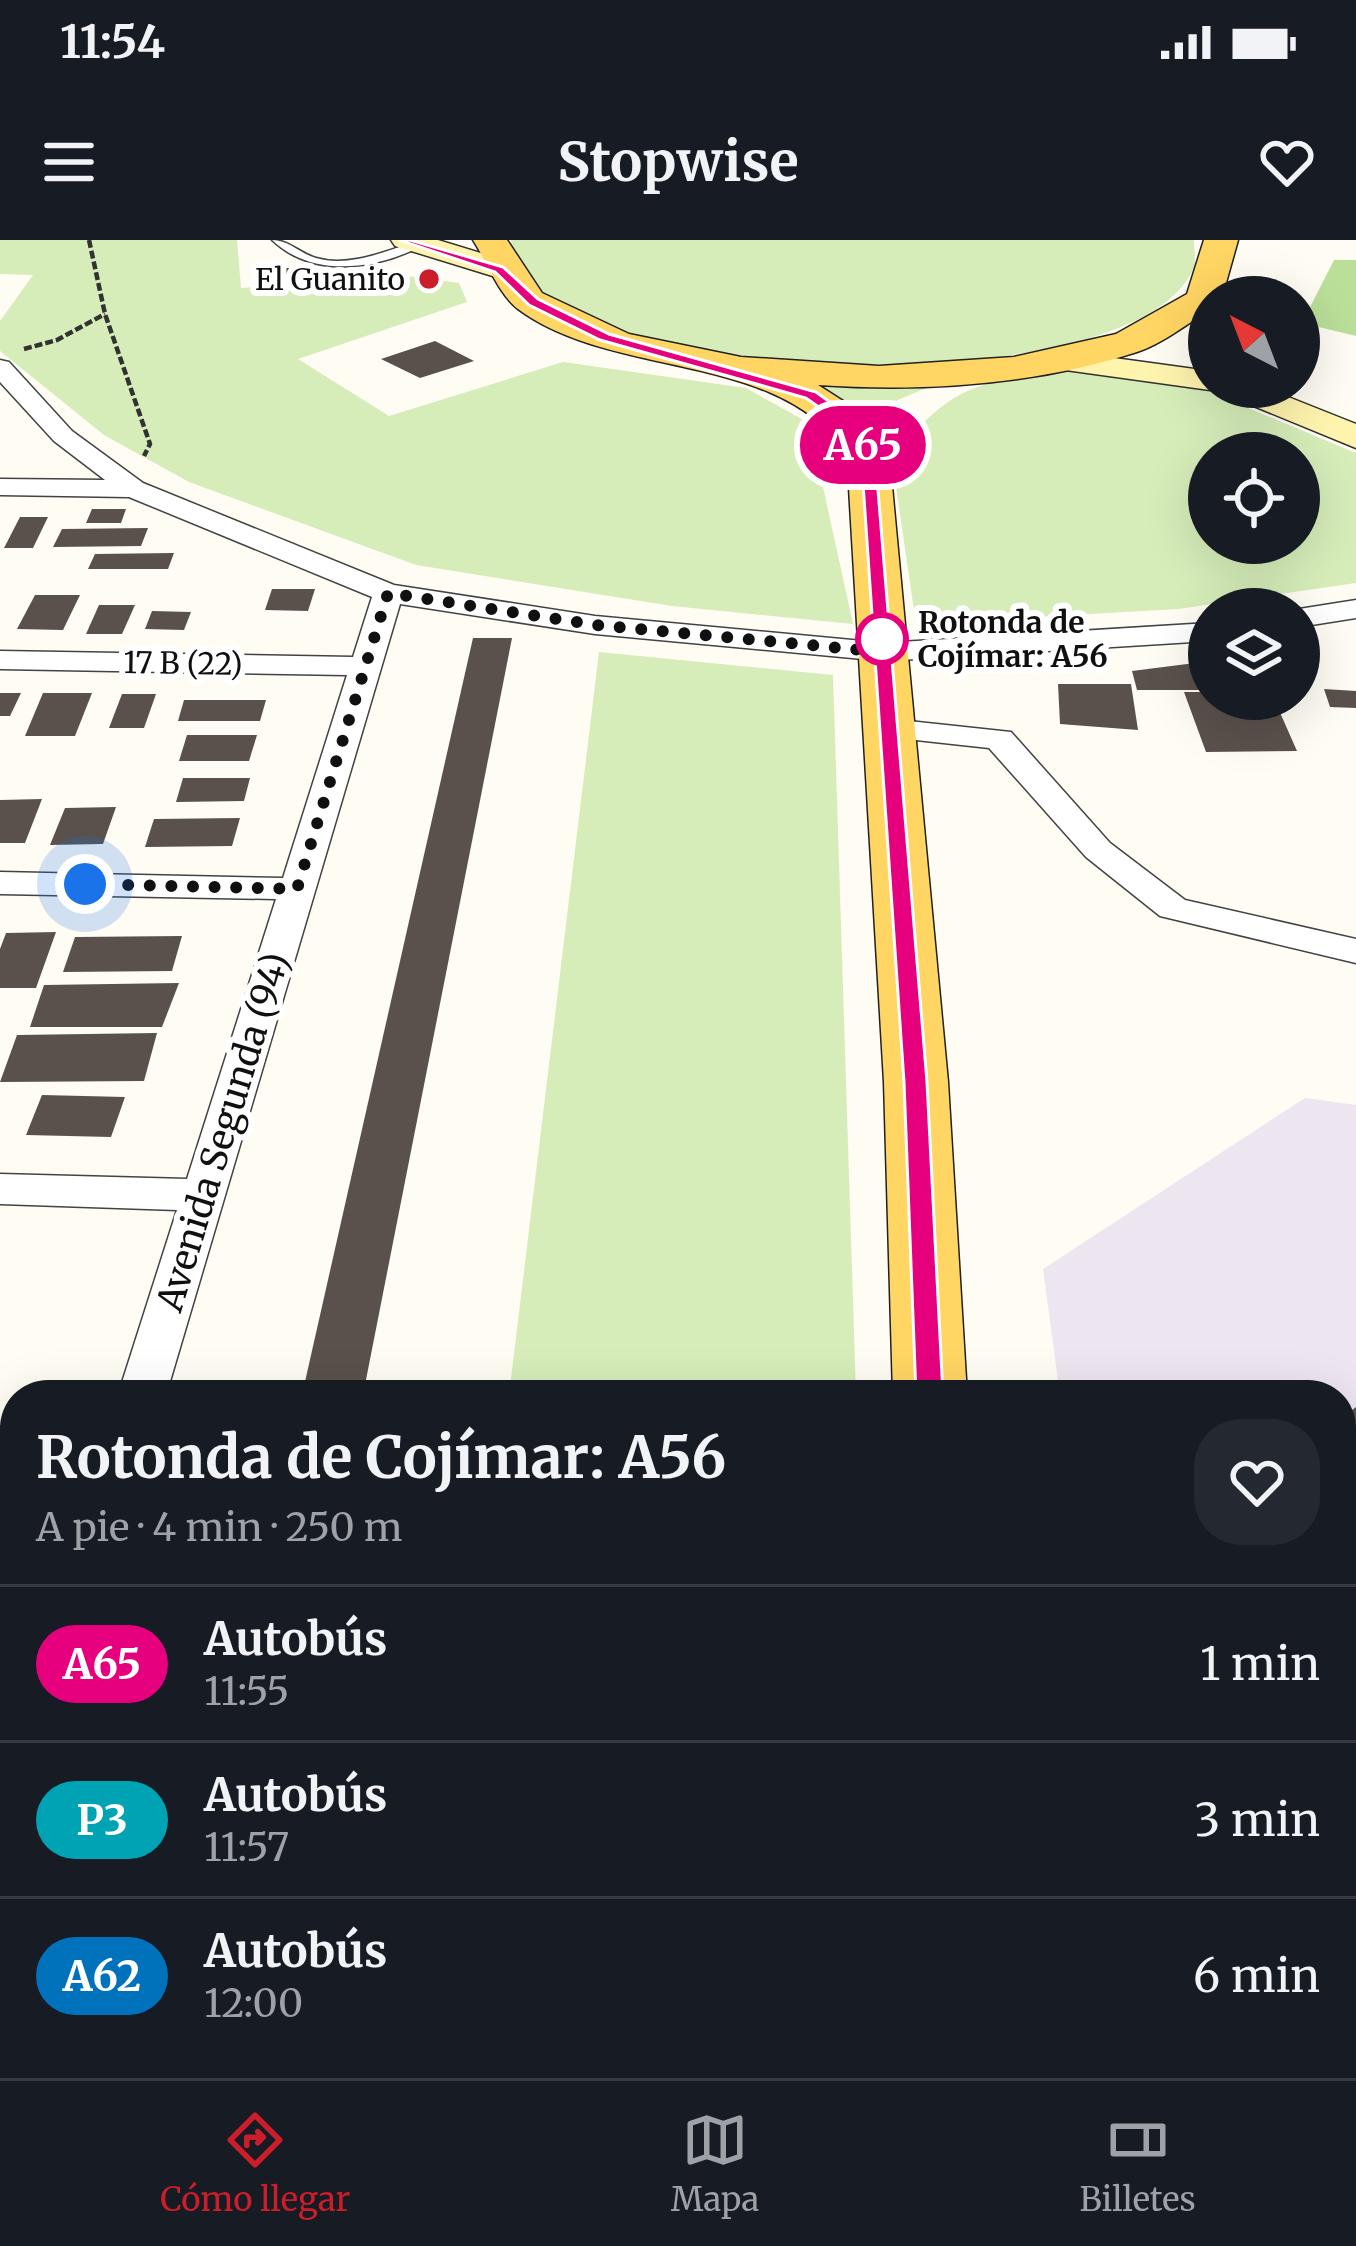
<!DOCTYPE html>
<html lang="es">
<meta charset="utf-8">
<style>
body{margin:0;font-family:Merriweather,serif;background:#242831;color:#f1f3f6;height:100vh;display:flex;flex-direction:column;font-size:45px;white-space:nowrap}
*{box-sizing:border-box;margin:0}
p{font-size:39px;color:#9ea1a6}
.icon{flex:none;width:66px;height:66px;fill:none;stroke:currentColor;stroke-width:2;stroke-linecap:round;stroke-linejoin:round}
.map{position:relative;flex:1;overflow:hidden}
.side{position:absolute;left:0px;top:1140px;width:1356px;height:699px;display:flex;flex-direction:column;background:#171b24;border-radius:48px 48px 0 0;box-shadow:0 12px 48px #0002}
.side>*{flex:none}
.badge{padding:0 24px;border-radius:39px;font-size:42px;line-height:78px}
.needle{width:78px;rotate:318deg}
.fabs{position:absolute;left:1188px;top:36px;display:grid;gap:24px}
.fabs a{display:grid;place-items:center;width:132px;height:132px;border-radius:50%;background:#171b24;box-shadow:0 12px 48px #0002;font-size:60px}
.you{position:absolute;width:60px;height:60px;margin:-30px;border:9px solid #fff;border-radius:50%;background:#1a73e8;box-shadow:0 0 0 18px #1a73e833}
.map>.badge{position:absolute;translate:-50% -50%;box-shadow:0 0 0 6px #fff}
.round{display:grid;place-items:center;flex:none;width:126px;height:126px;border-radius:48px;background:#242831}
.headline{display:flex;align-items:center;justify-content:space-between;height:204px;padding:0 36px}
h1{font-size:57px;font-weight:700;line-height:90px}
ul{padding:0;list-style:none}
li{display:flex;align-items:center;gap:36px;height:156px;padding:0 36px;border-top:3px solid #363941}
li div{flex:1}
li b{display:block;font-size:45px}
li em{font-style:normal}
li .badge{min-width:132px;font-weight:700;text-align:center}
.status{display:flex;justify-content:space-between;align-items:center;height:84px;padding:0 60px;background:#171b24;direction:ltr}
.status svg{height:33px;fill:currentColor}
header{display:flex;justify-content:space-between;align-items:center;height:156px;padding:0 36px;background:#171b24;font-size:54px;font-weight:700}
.dock{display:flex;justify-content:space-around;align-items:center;height:168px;border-top:3px solid #363941;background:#171b24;font-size:33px;color:#9ea1a6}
.dock a{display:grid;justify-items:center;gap:6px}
.dock .current{color:#cb1e2a}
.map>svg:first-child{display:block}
</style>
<div class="status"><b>11:54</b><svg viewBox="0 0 49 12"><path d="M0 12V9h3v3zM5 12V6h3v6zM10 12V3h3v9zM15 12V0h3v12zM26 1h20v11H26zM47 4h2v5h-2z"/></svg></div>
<header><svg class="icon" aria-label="menu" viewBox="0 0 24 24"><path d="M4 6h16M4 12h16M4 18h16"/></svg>Stopwise<svg class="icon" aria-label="heart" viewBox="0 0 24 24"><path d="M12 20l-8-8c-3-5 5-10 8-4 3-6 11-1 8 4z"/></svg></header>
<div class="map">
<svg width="1356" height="1838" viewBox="0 0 1356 1838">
<rect width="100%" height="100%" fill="#fffcf3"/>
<path fill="#ede5ef" d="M1305,858L1356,865V1838H1152L1150,1824H1341V1155H1060L1043,1029Z"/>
<g fill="#d6edb9" fill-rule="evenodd">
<path d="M0,0H237L241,48L407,36L459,43L467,62L298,119L389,176L563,122L746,148L809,183L853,384L672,366L416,325L189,242L104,195L0,111V81L33,35L0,34Z"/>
<path d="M511,0H1194C1194,8 1196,20 1194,27C1135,174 513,146 511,0Z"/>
<path d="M1073,130L1193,145L1356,213V343L1178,369L916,384L892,219C956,139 977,144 1073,130ZM1209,213H1299V303H1209Z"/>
<path d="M815,146H912L926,148L891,163L868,182L840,157Z"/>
<path d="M599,412L833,435L856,1155H509Z"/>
<path d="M477,1824H893L894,1838H476Z"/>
</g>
<path fill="#badf98" d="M1334,20H1356V96L1302,83Z"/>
<g fill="#5a514c">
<path d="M268,28H301L297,40H263Z"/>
<path d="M435,101L474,121L420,138L381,119Z"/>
<path d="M92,269H126L121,283H86Z"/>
<path d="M20,277H48L33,308H4Z"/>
<path d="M148,288L141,306L53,307L62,289Z"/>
<path d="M174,313L168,329H88L95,314Z"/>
<path d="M272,349H315L308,371L265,370Z"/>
<path d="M35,355H80L63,390L17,389Z"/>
<path d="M99,365H135L122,394H86Z"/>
<path d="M152,371L191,372L184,390L145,389Z"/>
<path d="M473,398H512L363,1155H302Z"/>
<path d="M1195,423L1201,450H1137L1132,431Z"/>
<path d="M1058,444H1131L1138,490L1060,484Z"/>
<path d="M1324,449L1356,451V468L1330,467Z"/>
<path d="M1184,452H1209V459H1274L1297,511L1206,512Z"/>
<path d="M0,453H21L10,476H0Z"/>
<path d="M43,453H92L75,496H25Z"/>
<path d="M122,454H156L144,488H109Z"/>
<path d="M184,460H266L260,481H178Z"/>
<path d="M187,495H257L249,521H179Z"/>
<path d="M183,538H250L244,561L176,562Z"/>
<path d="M42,559L25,603H0V560Z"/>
<path d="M116,567L103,604L50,605L65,568Z"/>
<path d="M240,578L232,606L145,607L154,579Z"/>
<path d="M56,692L36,748H0V709L6,693Z"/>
<path d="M182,696L172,731L63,732L75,697Z"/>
<path d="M179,743L162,787H30L44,745Z"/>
<path d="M157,793L144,841L0,842L17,795Z"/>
<path d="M42,855L125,857L111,897L26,895Z"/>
<path d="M1356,1167V1247L1341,1260V1179Z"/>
<path d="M0,1185L15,1186L1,1240H0Z"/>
<path d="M161,1824H250L247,1838H158Z"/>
</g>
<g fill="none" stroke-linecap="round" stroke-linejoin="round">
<g stroke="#434343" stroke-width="3">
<g id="lane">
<path d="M272,0C289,0 299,13 316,18C350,28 388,10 421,0L427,3C380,29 314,40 272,0Z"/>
<rect x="1341" y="1462" width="15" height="24"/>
</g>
</g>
<g stroke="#434343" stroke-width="3">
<g id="street">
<path d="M0,120L9,122L72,191L143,243L394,345L595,376L884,403L1209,383V401L884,421L595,394L400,364L166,1155H118L177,970L0,964V934L187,939L276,659L0,654V632L283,638L347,435L0,429V411L353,417L372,357L129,257L0,255V239L105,240L54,201L0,142Z"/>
<path d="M1356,360V378L1299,387V369Z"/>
<path d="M890,479L1011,492L1110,603L1185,660L1356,699V723L1160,676L1086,617L989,508L879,496L874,489Z"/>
<path d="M15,1544V1642L0,1648V1550Z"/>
</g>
</g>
<g stroke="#323232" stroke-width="3">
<g id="secondary">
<path d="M391,0H438L510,22L515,29L499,38L395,6Z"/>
<path d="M1063,111L1209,131V147H1263L1356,184V208L1217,151L1051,128L1046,121L1051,114Z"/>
<rect x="0" y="1410" width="15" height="70"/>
</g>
</g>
<g stroke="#212121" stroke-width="3">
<g id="primary">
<path d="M473,0H507L542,53L629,94L741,117L879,126L1014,117L1116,94L1187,54L1204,0H1238L1222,57H1209V71C1186,84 1162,104 1137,112C1035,145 923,152 818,145L851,166L889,214L948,842L967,1155H893L884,842L847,214C780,110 614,140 518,69C499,55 486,20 473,0Z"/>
<path d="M924,1824H1022L1023,1838H925Z"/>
</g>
</g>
<g stroke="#323232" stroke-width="4.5" stroke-dasharray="8 3" stroke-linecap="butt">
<path d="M89,0L105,74L150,204L144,216"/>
<path d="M24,109L57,100L105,74"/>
</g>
<use href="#lane" fill="#fff" fill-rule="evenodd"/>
<use href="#street" fill="#fff" fill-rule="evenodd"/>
<use href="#secondary" fill="#fff4ae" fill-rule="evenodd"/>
<use href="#primary" fill="#ffd563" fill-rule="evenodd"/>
</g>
<path fill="#e6007e" stroke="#fff" stroke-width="3" d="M399,0H410L503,27L538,59L609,94L816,152L856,181L875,214L927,842L943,1155L939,1162H920L916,1155L904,842L861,214L846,186L806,158L600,100L529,65L495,32Z"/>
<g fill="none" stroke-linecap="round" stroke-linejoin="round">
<path stroke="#101010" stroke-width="12" stroke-dasharray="0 21.6" d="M85,644L297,649L388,353L596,385L884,412L882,399"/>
</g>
<circle fill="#cb1e2a" stroke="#fff" stroke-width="4.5" cx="429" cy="39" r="12"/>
<circle fill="#fff" stroke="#e6007e" stroke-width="6" cx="882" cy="399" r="24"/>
<g text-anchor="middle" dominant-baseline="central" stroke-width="12" stroke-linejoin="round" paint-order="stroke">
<g font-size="30" fill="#101010" stroke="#fff" text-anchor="end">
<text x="405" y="39">El Guanito</text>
</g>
<g font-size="30" font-weight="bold" fill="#101010" stroke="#fff" text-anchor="start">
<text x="918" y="382">Rotonda de<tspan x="918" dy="34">Cojímar: A56</tspan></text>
</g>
<g font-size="30" fill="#101010" stroke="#fff">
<text transform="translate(183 423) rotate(1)">17 B (22)</text>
</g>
<g font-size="36" fill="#101010" stroke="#fff">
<text transform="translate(223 892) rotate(-73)">Avenida Segunda (94)</text>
</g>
</g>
</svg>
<div class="fabs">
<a><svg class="needle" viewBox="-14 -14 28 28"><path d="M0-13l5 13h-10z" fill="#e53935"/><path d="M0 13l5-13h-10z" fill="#9ea1a6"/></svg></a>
<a><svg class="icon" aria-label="locate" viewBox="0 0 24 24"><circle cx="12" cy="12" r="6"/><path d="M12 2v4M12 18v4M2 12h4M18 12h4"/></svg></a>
<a><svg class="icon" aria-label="layers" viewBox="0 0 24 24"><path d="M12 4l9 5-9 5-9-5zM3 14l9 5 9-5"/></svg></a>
</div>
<div class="you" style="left:85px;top:644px"></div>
<b class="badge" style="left:863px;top:205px;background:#e6007e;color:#fff">A65</b>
<section class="side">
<div class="headline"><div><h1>Rotonda de Cojímar: A56</h1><p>A pie · 4 min · 250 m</p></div><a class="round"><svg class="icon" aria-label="heart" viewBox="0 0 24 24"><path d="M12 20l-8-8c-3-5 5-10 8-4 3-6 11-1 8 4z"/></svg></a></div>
<ul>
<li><span class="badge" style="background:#e6007e;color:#fff">A65</span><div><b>Autobús</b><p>11:55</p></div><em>1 min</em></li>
<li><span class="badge" style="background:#00a3b4;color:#fff">P3</span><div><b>Autobús</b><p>11:57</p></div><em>3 min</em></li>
<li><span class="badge" style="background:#0072bc;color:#fff">A62</span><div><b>Autobús</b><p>12:00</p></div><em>6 min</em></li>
</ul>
</section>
</div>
<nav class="dock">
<a class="current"><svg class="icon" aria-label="directions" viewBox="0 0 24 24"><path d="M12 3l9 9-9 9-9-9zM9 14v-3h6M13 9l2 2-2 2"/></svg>Cómo llegar</a>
<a><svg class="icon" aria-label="map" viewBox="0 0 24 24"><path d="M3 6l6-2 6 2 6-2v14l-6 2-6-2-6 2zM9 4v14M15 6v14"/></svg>Mapa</a>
<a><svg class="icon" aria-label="tickets" viewBox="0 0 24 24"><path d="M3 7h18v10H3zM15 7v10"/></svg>Billetes</a>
</nav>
